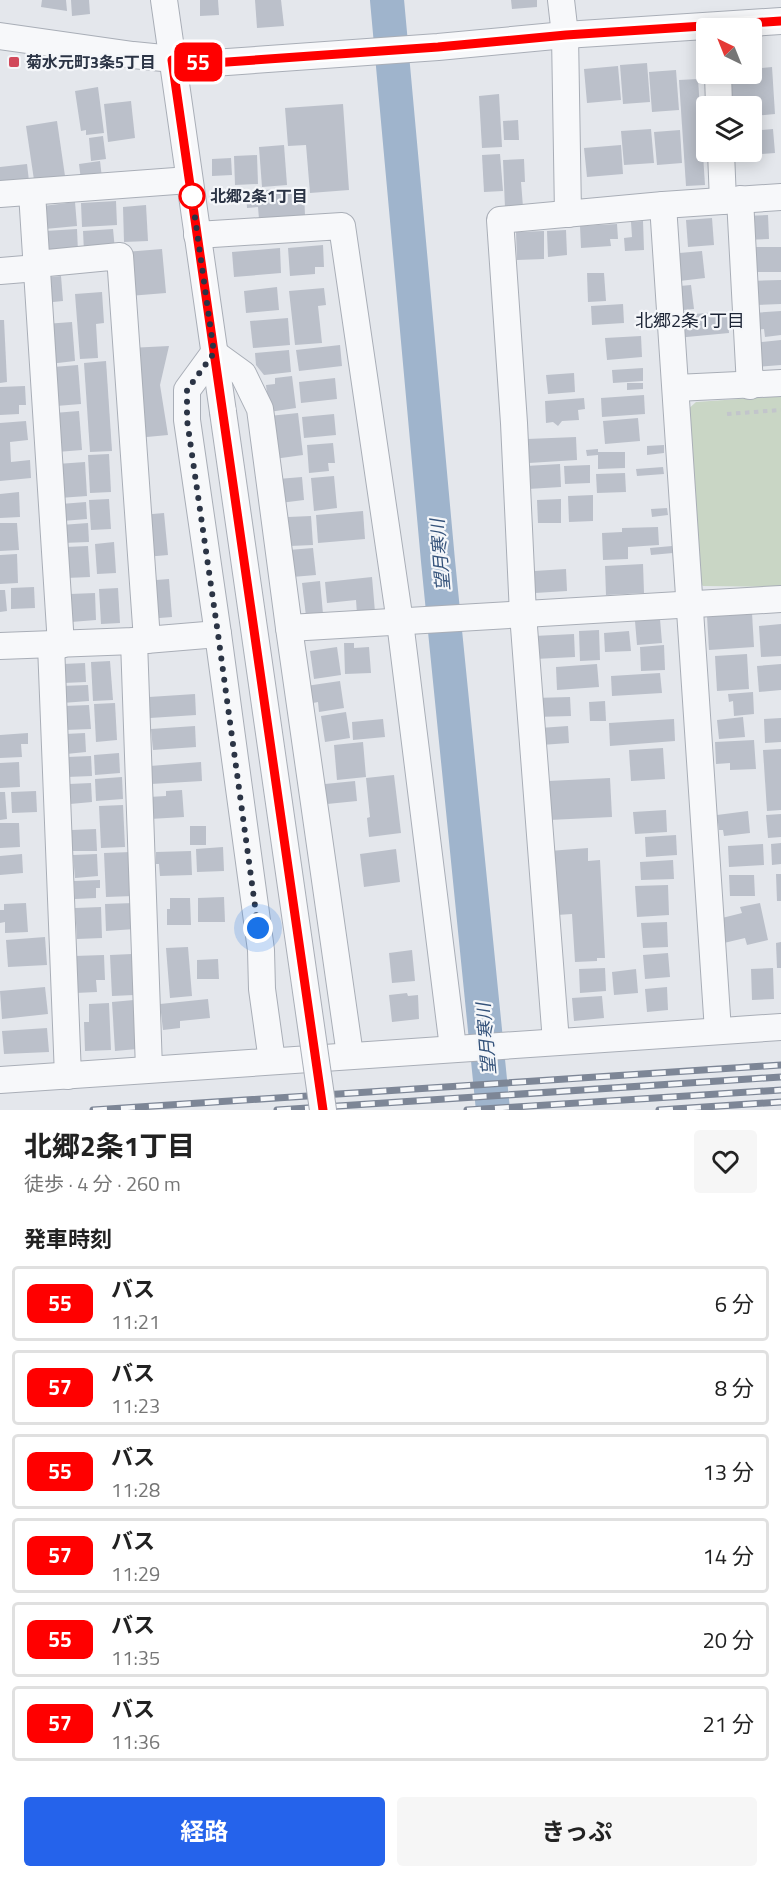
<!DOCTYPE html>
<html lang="ja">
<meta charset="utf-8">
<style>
body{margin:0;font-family:"Titillium Web","Noto Sans JP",sans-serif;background:#f6f6f6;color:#222;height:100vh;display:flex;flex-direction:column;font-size:22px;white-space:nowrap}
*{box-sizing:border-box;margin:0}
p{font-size:20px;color:#767676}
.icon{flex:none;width:33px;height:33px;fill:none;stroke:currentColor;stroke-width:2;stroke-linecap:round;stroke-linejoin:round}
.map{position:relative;height:1110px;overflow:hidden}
.drawer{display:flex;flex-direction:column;background:#fff;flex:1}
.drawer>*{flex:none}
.badge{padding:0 12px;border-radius:9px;font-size:21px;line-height:39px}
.needle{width:39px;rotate:317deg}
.fabs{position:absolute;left:696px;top:18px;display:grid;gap:12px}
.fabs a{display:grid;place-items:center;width:66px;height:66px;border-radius:6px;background:#fff;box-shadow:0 3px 15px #0003;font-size:30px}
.you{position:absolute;width:30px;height:30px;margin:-15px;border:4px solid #fff;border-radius:50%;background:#1a73e8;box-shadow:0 0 0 9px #1a73e833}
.map>.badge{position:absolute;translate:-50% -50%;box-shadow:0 0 0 3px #fff}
h2{padding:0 24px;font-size:22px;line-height:54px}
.round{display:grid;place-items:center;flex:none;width:63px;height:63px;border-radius:6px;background:#f6f6f6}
.headline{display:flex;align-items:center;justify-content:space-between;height:102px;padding:0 24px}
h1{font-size:28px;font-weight:700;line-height:45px}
.cta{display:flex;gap:12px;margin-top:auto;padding:12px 24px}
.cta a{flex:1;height:69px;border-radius:6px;background:#2563eb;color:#fff;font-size:24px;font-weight:700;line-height:69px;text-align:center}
.cta a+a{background:#f6f6f6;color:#222}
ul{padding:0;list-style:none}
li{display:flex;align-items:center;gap:18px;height:75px;margin:0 12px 9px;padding:0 12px;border:3px solid #e0e0e0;border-radius:6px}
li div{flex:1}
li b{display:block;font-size:22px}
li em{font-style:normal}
li .badge{min-width:66px;font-weight:700;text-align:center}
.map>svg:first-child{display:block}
</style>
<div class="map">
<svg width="781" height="1110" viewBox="0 0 781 1110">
<rect width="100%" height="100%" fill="#e4e7ec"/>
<path fill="#c9d6c5" d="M781,396V587L703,586L694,578L685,412L696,402Z"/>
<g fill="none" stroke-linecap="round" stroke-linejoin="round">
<path stroke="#9fb4cc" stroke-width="34" d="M387,0L438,561L493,1110"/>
</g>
<g fill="#bbc0ca">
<path d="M42,0H66L67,11L41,7Z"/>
<path d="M71,0H89L90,14L72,16Z"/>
<path d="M200,0H218L219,15L200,16Z"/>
<path d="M255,0H281L284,26L257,28Z"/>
<path d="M511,0H537V7L512,9Z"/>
<path d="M647,63L650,102L623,104L620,65Z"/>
<path d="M618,66L621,100L587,103L584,69Z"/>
<path d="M772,67L775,114L752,116V106H730L727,74H752V69Z"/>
<path d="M676,70L679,110L652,112L649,72Z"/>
<path d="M698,79L705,185L686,186L679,80Z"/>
<path d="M98,87L104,133L86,135V130L81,131L75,91Z"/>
<path d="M499,94L502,147L482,148L479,96Z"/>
<path d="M131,101L135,138L108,142L104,104Z"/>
<path d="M343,104L349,190L310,193L306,145L288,146L285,108Z"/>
<path d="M518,120L519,140H504L503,121Z"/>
<path d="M57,121L65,176L34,180L26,126Z"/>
<path d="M651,129L654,163L624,165L621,131Z"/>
<path d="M773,129L775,153L732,156V152H752V131Z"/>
<path d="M680,130L682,163L657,165L654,132Z"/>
<path d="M103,136L106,159L91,161L89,138Z"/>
<path d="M284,145L287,185L262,187L259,147Z"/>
<path d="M621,145L623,174L587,177L584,148Z"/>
<path d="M500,154L503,191L484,192L482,155Z"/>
<path d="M257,155L258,184L235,185L234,156Z"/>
<path d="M231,158L232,175L212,176V159Z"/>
<path d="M524,159L525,182H521L523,207L505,208L503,160Z"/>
<path d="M100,161L102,178L81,180L79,164Z"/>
<path d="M27,164L29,181L0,185V167Z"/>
<path d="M304,188L305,216L259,219L258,207L247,208L246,191Z"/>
<path d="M116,201L117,225L82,227L81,203Z"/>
<path d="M75,202L77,226L45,229L43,206Z"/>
<path d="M146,205L148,241L124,242L123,207Z"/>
<path d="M768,215L769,239L743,240L742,216Z"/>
<path d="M712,218L714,245L688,247L686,220Z"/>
<path d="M643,221L644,250L625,251L624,238L632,237L631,222Z"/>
<path d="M617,224L618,239H610L611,246L581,248L580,226Z"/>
<path d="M77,229L78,252L47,254L45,231Z"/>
<path d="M113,229L115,250L84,252L83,231Z"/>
<path d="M566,230L567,255L548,257L547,231Z"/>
<path d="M544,231V259L517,260L516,232Z"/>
<path d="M323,245L324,267H315V274L290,276L288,248Z"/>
<rect x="752" y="247" width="29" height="25"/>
<path d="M280,248L281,273L234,277L232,252Z"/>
<path d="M162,249L166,293L129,296L125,252Z"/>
<path d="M702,251L705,278L671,282L668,254Z"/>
<path d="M587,273H604L606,301L588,302Z"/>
<path d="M61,276L63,301L43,303L41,278Z"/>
<path d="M781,280V304L754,305L749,281Z"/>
<path d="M691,285L694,309L672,311L669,287Z"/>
<path d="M277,287L279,310L246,313L244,291Z"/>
<path d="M324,288L326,305L318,306L322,343L295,345L289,291Z"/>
<path d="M102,292L104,323L96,324L98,358L80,359L75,294Z"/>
<path d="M623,304L624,323L592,325L591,306Z"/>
<path d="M727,311L729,333L676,338L674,316Z"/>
<path d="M781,311V335L765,337L764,329L755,330L753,313Z"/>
<path d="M288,318L290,345L253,348L250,321Z"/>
<path d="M0,320H4L7,382L0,383Z"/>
<path d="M72,322L75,361L49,364L45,324Z"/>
<path d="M641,336L642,357L607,360L605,338Z"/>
<path d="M781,340V365L755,367L753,343Z"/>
<path d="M340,345L342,366L299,371L296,350Z"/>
<path d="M169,346L160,385L168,435L136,438L129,348Z"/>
<path d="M289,350L291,372L264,375L256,365L255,353Z"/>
<path d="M106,361L112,451L90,452L84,363Z"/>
<path d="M78,365L81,404L56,406L53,367Z"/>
<path d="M643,368V381L613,383L612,370Z"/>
<path d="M574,373L575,392L548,394L546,375Z"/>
<path d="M292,376L296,408L269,412L266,385L275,384V378Z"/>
<path d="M335,378L337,399L301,403L299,382Z"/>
<path d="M627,383H643V389L627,390Z"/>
<path d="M25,386L26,405H19V414L0,415V387Z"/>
<path d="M644,395L645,414L602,417L601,398Z"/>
<path d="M584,398L585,409L578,410L579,420L562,421L558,426L553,422L546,423L545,401Z"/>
<path d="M79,411L82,450L57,452L54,413Z"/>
<path d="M298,413L303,455L274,459L269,416Z"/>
<path d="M334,414L336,435L304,438L302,417Z"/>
<path d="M638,418L640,441L605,444L603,421Z"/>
<path d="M26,421L28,440L10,442L11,462L30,460L31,478L0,481V423Z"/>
<path d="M576,437L577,460L529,463L527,439Z"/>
<path d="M333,443L335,463H328L329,471L309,473L307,445Z"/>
<path d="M664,445V453L647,455V446Z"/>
<path d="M598,449V452H625V468L598,469V455L587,456L586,450Z"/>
<path d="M109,454L111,492L90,493L88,455Z"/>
<path d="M85,462L87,496L59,498L57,464Z"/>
<path d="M560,464L561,487L528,489L526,466Z"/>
<path d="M590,465V483L565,484L564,466Z"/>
<path d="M663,467L664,474L637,476L636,469Z"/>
<path d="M625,473L626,492L597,493L596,474Z"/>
<path d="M334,476L337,508L314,511L311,478Z"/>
<path d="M302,477L304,500L280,503L278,479Z"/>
<path d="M19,492L20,517L0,518V494Z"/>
<path d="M593,495V521L569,522L568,496Z"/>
<path d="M109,499L111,529L91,530L89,500Z"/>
<path d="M561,499V523H538L537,500Z"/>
<path d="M86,502L87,519L62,521L61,504Z"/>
<path d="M667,508L668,515L652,517L651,509Z"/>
<path d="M363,511L365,539L318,543L316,515Z"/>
<path d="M164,513L168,555L145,557L141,515Z"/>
<path d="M311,516L313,545L290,546L288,517Z"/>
<path d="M0,523H17L19,550L0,551Z"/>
<path d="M88,523L89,542L62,543L61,525Z"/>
<path d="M658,527L659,545L628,547V559L603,560L602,533L622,532V528Z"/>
<path d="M114,542L116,573L97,574L95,544Z"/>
<path d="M88,546L90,577L66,578L65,547Z"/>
<path d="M672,546L673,553L651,555L650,548Z"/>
<path d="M313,548L316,575L292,577L289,550Z"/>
<path d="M17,554L18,583L0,584V555Z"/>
<path d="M643,564L644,593L606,595L605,566Z"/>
<path d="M566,569L567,591L535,593L534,571Z"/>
<path d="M372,577L375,612L357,614L356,600L327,603L325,582Z"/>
<path d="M169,579L172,617L147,619L144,581Z"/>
<path d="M320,581L323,614L306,616L302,583Z"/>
<path d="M34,587L35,608L11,609V588Z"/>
<path d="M118,588L120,623L101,624L99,589Z"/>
<path d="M0,590H5L7,611L0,612Z"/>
<path d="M95,593L96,620L71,622L70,594Z"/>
<path d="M752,613L754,647L709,650L707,616Z"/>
<path d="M660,619L662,643L637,645L635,621Z"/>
<path d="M781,624V656L761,657L759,626Z"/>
<path d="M599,630L600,660L580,661L579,631Z"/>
<path d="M629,631L631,651L605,652L604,633Z"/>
<path d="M574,634L575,657L535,659L534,636Z"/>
<path d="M344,643H354V648L369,647L371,673L345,674Z"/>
<path d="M664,645L665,670L641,671L640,647Z"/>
<path d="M337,647L341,675L314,679L310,651Z"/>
<path d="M747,654L749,689L717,691L715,656Z"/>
<path d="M110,661L113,700L93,701L91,662Z"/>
<path d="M85,663L86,682L63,683V664Z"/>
<path d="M597,664L599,687L557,690L556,667Z"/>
<path d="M781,664V690L759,692L757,666Z"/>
<path d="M660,673L662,693L612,696L611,676Z"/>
<path d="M340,681L344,708L319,712L318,702L308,704L306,686Z"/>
<path d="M88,685L89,701L62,703L61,686Z"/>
<path d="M753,692L754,714L734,716L733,701L729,702L728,694Z"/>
<path d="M195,694L196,715L150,718L149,697Z"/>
<path d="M570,697L571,716L535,717L534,698Z"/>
<path d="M605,701L606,721H590L589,702Z"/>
<path d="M115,703L117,740L96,742L94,704Z"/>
<path d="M89,705L91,729L65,730L64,706Z"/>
<path d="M346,712L350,738L325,742L321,716Z"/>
<path d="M743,717L745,737L719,739L717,720Z"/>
<path d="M781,718V742L765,743L764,719Z"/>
<path d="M383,719L385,737L353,740L352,722Z"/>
<path d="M674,719L675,741L610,746L609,723Z"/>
<path d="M195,726L196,747L153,750L151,729Z"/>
<path d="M568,726L569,743L541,745L540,728Z"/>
<path d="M28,733V744H21L22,757L0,758V735Z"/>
<path d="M85,733L86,752L66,754L65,734Z"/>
<path d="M754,740L756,769L730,770V763L716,764L715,742Z"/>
<path d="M363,742L366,777L337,780L334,745Z"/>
<path d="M663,748L665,779L631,781L629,750Z"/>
<path d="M781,749V810L767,811L763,750Z"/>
<path d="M119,753L120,773L95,775L94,755Z"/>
<path d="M91,756L92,776L67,777V757Z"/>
<path d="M19,762L20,787L0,788V763Z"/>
<path d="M201,762L202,781L151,784L150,766Z"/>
<path d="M394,775L401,833L369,837L367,818L370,817L366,778Z"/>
<path d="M122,777L123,799L96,801L95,779Z"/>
<path d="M610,778L612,817L549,820L548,781Z"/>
<path d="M355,781L357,801L327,804L325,784Z"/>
<path d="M91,783L92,802L70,804L69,784Z"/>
<path d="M182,790L184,817L150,819L149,797L166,796V791Z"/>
<path d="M36,791L37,812L12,813L11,792Z"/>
<path d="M0,792H5L7,819L0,820Z"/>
<path d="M123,805L125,847L101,848L99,806Z"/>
<path d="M666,810L667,832L635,834L633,812Z"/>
<path d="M748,811L750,833L724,836L723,830H719L717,815Z"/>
<path d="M781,814V837L768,838L766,815Z"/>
<path d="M0,823H19L20,847L0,848Z"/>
<rect x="190" y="826" width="16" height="19"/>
<path d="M96,829L97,851H72V830Z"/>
<path d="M676,835L677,855L646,857L645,837Z"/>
<path d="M781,843V864L772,865L771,844Z"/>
<path d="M763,844L764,865L729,867L728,846Z"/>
<path d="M223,847L224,871L197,872L196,849Z"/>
<path d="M588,848V861L600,860L605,958H597V961L575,962L572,914L557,915L554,884H557L556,863L550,864L549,851Z"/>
<path d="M396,849L400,882L364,887L360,854Z"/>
<path d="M191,851L192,875L160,876L159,864H156V852Z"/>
<path d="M131,852L133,896L106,897L104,853Z"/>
<path d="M22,854L23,873L0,875V856Z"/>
<path d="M97,854L98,876L75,878L73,855Z"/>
<path d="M673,860L674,879L641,880L640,862Z"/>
<path d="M776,874H781V901H777Z"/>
<path d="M729,875H754L755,896H730Z"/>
<path d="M100,880V888H96V898L75,899L74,881Z"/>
<path d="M668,885L669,915L637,917L635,886Z"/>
<path d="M224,897L225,922H198V898Z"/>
<path d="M170,898H190L191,925H167V909H170Z"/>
<path d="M26,903L28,932L5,933V922L0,923V910H4V904Z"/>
<path d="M134,903L135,929L106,931L105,904Z"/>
<path d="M760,903L768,940L747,945L745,938L724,943L718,919L742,913L740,907Z"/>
<path d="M101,907L102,938L77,939L75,908Z"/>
<path d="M667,922L668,947L643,948L641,923Z"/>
<path d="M45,937L47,965L8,967L6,940Z"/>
<path d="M781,942V968H777L776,943Z"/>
<path d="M188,947L192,996L170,998L166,948Z"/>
<path d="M412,950L415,981L392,983L389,953Z"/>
<path d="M668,953L670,977L645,979L643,955Z"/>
<path d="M132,954L134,995L112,996L110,955Z"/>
<path d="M104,955L105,980H96L97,992L75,993L74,956Z"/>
<path d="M218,959L219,979H197V960Z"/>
<path d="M605,968L606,991L580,993L579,969Z"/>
<path d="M773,968L774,999L752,1000L751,969Z"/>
<path d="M636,969L638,993L614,995L612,972Z"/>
<path d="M45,987L48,1014L2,1019L0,991Z"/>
<path d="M667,987L668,1010L647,1012L645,989Z"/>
<path d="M407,993L408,996L418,995L419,1019L392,1022L389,995Z"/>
<path d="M602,996L604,1018L574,1021L572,998Z"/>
<path d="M208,999L210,1018L180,1021V1028L163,1030L160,1004Z"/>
<path d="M134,1000L137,1049L115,1051L112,1002Z"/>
<path d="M109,1003L111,1050L85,1051L84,1022H89V1004Z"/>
<path d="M47,1028L49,1052L4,1054L2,1031Z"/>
</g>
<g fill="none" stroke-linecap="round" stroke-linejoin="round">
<g stroke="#a9aeb7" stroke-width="28">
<g id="minor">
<path d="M164,0L223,412"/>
<path d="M561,0L565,35L568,214"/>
<path d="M0,36L133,55L213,63L438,47L565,35L781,21"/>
<path d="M718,74L719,106"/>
<path d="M721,152L723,201"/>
<path d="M32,193L61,645"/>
<path d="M0,194L189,180"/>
<path d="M740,199L750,386"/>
<path d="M663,205L718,1031"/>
<path d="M197,235L342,226L400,622L453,1048"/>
<path d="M37,264L120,256L147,640"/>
<path d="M0,271L37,268"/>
<path d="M676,388L781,383"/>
<path d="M289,628L781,599"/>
<path d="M134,641L149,1069"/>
<path d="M51,645L68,1076"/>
<path d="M0,646L134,641L218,634"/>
<path d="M556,1042L523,614L514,423L500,220L663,205L781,197"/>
<path d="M272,1061L262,989L261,950L218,634L187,420V390L214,353L243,374L260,409L289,628L350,1055"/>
<path d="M0,1080L781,1027"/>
</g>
</g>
<path stroke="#c2c5cb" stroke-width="4" stroke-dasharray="4.5 4.5" stroke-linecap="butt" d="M727,414L781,410"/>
<use href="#minor" stroke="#f7f8fa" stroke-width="26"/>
<g stroke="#7d8696" stroke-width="7">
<g id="rail">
<path d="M93,1110L781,1065"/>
<path d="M277,1110L781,1077"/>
<path d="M467,1110L781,1090"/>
<path d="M659,1110L781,1102"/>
</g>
</g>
<use href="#rail" stroke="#f4f6f9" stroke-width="4.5" stroke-dasharray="14" stroke-linecap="butt"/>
<g stroke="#a9aeb7" stroke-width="28" stroke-linecap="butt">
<path id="minor-bridge" d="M223,412L323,1110"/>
</g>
<use href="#minor-bridge" stroke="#f7f8fa" stroke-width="26"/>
</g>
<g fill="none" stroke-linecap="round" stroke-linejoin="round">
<g stroke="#fff" stroke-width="14">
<path id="line" d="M323,1110L172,60L213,63L438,47L566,35L781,21"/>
</g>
<use href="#line" stroke="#f00" stroke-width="9"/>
<path stroke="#2b3445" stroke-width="6" stroke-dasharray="0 10.8" d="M192,196L214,353L187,390V420L218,634L258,928"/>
</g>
<rect fill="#d1495b" stroke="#f4f6f9" stroke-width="2" x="8" y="56" width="12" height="12" rx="3"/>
<circle fill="#fff" stroke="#f00" stroke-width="3" cx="192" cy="196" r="12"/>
<g text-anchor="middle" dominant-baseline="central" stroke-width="4.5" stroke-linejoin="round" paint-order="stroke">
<g font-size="16" font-weight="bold" fill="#2b3445" stroke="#f4f6f9" text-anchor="start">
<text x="26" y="62">菊水元町3条5丁目</text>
</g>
<g font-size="16" font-weight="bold" fill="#2b3445" stroke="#f4f6f9" text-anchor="start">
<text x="210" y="196">北郷2条1丁目</text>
</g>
<g font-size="18" fill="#1d2536" stroke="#f4f6f9">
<text x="690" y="320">北郷2条1丁目</text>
</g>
<g font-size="18" font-style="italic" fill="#34527a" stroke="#f4f6f9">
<text transform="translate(440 555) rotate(-95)">望月寒川</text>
<text transform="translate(486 1039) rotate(-95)">望月寒川</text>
</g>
</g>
</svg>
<div class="fabs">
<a><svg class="needle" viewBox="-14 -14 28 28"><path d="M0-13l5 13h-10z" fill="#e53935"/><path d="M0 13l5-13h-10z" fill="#767676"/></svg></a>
<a><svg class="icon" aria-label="layers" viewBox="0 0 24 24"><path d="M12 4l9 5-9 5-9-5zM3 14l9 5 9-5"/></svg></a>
</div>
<div class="you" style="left:258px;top:928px"></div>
<b class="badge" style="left:198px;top:62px;background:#f00;color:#fff">55</b>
</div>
<section class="drawer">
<div class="headline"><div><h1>北郷2条1丁目</h1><p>徒歩 · 4 分 · 260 m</p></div><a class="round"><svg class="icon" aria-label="heart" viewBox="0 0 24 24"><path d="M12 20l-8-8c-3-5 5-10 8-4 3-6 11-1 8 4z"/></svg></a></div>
<h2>発車時刻</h2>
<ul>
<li><span class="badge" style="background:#f00;color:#fff">55</span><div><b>バス</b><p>11:21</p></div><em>6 分</em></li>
<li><span class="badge" style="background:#f00;color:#fff">57</span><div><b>バス</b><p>11:23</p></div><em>8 分</em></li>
<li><span class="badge" style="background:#f00;color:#fff">55</span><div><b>バス</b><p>11:28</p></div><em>13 分</em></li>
<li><span class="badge" style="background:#f00;color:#fff">57</span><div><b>バス</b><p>11:29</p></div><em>14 分</em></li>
<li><span class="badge" style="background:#f00;color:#fff">55</span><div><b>バス</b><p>11:35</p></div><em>20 分</em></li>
<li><span class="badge" style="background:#f00;color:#fff">57</span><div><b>バス</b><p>11:36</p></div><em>21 分</em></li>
</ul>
<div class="cta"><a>経路</a><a>きっぷ</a></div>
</section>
